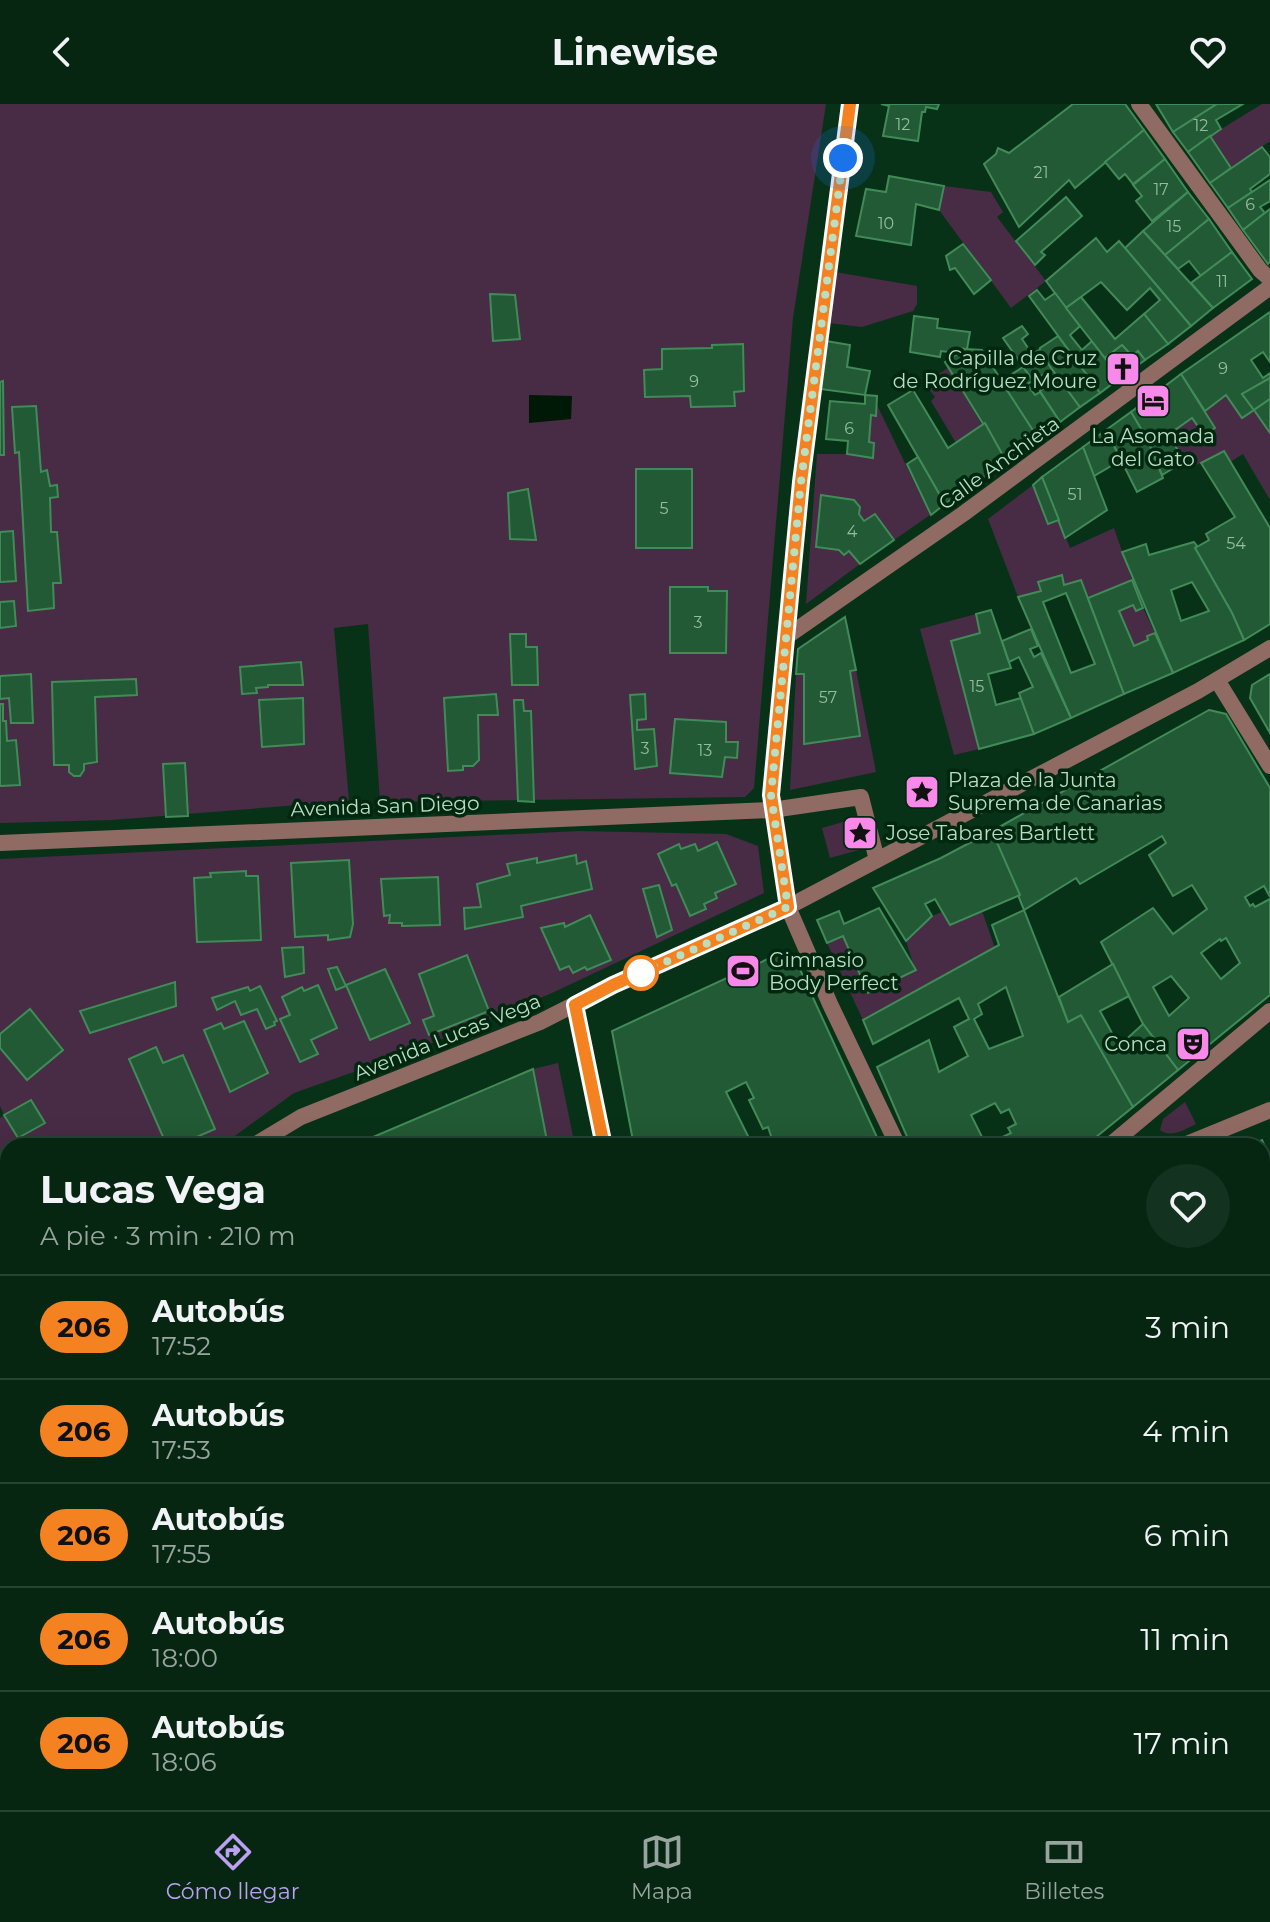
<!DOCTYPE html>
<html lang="es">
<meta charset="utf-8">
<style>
body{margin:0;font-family:Montserrat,sans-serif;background:#143220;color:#f1f3f6;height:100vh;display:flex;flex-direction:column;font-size:30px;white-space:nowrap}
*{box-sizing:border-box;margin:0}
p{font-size:26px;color:#98a59f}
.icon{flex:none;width:44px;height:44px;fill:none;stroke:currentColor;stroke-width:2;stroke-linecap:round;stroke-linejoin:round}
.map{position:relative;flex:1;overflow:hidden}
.details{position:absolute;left:0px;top:1034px;width:1270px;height:672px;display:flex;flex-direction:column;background:#062612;border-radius:24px 24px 0 0;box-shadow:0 8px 32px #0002,0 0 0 2px #274332}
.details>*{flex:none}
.badge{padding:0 16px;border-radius:26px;font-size:28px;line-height:52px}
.you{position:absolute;width:40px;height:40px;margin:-20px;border:6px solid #fff;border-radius:50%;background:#1a73e8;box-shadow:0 0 0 12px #1a73e833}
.map>.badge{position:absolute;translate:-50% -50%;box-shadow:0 0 0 4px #fff}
.round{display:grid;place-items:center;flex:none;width:84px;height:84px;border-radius:42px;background:#143220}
.head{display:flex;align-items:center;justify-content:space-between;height:136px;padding:0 40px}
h1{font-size:38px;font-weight:700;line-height:60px}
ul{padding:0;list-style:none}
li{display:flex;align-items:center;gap:24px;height:104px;padding:0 40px;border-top:2px solid #274332}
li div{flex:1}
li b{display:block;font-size:30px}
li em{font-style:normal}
li .badge{min-width:88px;font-weight:700;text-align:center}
header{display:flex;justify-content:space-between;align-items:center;height:104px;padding:0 40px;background:#062612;font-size:36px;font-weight:700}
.menu{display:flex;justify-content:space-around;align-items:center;height:112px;border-top:2px solid #274332;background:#062612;font-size:22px;color:#98a59f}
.menu a{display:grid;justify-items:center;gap:4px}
.menu .on{color:#bca0f2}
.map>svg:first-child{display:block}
</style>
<header><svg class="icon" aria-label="back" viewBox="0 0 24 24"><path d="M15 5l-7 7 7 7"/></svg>Linewise<svg class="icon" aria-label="heart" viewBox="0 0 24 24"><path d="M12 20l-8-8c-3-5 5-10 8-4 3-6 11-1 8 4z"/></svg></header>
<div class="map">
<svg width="1270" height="1706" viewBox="0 0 1270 1706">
<rect width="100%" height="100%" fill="#083218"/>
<g fill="#482b44">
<path d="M0,0H826L793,214L754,684L745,693L380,698L368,520L334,524L349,697L112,716L0,719Z"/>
<path d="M1262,0H1270V37L1231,64L1210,32Z"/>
<path d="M944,82L991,88L1003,108L997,113L1046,177L1011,204L939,106Z"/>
<path d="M835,168L917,182V200L913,207L862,223L829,219Z"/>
<path d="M948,264L982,321L956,339L931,297L935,293L924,279Z"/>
<path d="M1226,291L1242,314L1254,306L1270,329V396L1243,350L1230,358L1223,347L1191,364L1168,331L1192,314L1204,331L1215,324L1205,307Z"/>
<path d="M877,301L930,411L894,436L875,410L864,417L859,410V403L854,396L821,392L849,447L860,460L806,500L817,350H847L873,354L874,339L869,338L871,311L876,312Z"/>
<path d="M1033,381L1048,420L1059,416L1070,444L1114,424L1132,476L1088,494L1081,476L1064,481L1062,471L1039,477L1041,487L1018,493L988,415Z"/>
<path d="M1133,501L1136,507L1143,504L1155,529L1147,532L1148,536L1134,542L1119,507Z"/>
<path d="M976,510L980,529L951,538L979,645L954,651L920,525Z"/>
<path d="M856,566L876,668L790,686L796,570H804L805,640L860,632L850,567Z"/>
<path d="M850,716L859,746L830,754L822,724Z"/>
<path d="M579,727L726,730L758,742L764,789L552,889L413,947L294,989L221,1042H8V1195L0,1200V1014L4,1011L0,1002V755Z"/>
<path d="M982,807L995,844L863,916L827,839L843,832L868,889L915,866L906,837L932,812L942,808L950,821Z"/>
<path d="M558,959L575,1042H548L533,965Z"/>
<path d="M1185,998L1196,1020C1185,1025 1171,1035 1160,1026L1163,1015Z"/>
</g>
<path fill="#001806" d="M529,291L572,292L571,315L529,319Z"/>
<g fill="#215a34" stroke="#418b59" stroke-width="2" fill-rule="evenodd">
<path d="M881,0H939L937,5L926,3L925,8H922L918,37L883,32L889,2Z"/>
<path d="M1073,0H1125L1144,26L1075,84L1069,76L1019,123L984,60L996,50L998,44L1009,49Z"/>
<path d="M1156,0H1217L1173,28Z"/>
<path d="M1217,0H1243L1216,16L1221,25L1188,48L1173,28Z"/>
<path d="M1144,26L1165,55L1133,80L1125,70L1119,75L1105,58Z"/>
<path d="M1210,32L1231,64L1210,79L1188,48Z"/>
<path d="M1262,43L1270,53V70L1250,85L1252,88L1228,104L1210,79Z"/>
<path d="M1165,55L1188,88L1152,117L1136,97L1142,92L1133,81Z"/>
<path d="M889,72L944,82L939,106L916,100L911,141L856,132L866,85L886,88Z"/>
<path d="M1270,76V97L1260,103L1265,109L1243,126L1228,104Z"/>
<path d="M1188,88L1209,115L1165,151L1143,127Z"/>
<path d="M1066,93L1082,112L1041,148L1045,151L1035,161L1016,137Z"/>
<path d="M1270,105V158L1268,160L1243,126Z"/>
<path d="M1209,115L1232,148L1201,172L1189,157L1178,165L1165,151Z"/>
<path d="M1143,127L1213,204L1191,222L1125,144Z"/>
<path d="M1096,134L1107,148L1119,137L1191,222L1168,240L1144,210L1160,196L1150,184L1127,206L1101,178L1066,204L1046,177Z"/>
<path d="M963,140L991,176L974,190L955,164L950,166L946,152Z"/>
<path d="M1232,148L1252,175L1213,204L1191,179Z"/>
<path d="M1037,186L1045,196L1055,189L1080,222L1070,231L1082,246L1092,237L1120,274L1100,289L1029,192Z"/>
<path d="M490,190L515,191L520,235L493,237Z"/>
<path d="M1081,193L1115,235L1144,210L1168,240L1145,256L1138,247L1132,252L1122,241L1105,254L1066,204Z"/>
<path d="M1270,208V258L1263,248L1251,256L1263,274L1270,269V274L1242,290L1254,306L1242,314L1226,291L1205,307L1181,270Z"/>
<path d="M914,212L938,215L937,224L970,228L967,245L957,244L956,249L941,247L940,253L910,248Z"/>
<path d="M1022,222L1028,230L1022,235L1032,250L1039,246L1080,303L1060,318L1040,287L1050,279L1044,270L1033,277L1003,234Z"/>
<path d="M1058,232L1100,289L1080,303L1040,249V244Z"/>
<path d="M826,237L850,241L847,263L870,267L865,291L820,285Z"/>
<path d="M743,240L744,287L734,288L735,302L691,303L690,292L645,293L644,266L662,265V245L712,244V241Z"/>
<path d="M1122,241L1132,252L1138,247L1145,256L1120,274L1105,254Z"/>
<path d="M965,245L982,246L1038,334L1006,357L945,258Z"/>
<path d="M1023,263L1033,277L1027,280L1035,291L1040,288L1060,318L1038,334L1001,277Z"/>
<path d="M1181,270L1215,324L1204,331L1192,314L1168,331L1185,357L1162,371L1147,335L1131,308Z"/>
<path d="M1270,274V295L1254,306L1242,290Z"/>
<path d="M3,277L4,351H0V278Z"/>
<path d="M913,286L948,344L985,319L1006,357L945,400L888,301Z"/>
<path d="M865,291L877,292L876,312L871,311L869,338L874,339L873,354L847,350L848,337L826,335L830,297L865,300Z"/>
<path d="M1270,295V329L1254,306Z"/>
<path d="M36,302L41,368L47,366L50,382L57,381L58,393L50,394L51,428H57L61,479H53L54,504L28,507L19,348L15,349L12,303Z"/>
<path d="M1131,308L1147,335L1163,374L1137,388L1106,326Z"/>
<path d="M1106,326L1121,356L1094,372L1083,343Z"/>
<path d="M1083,343L1107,406L1065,434L1042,373Z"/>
<path d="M1224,347L1270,424V520L1244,536L1232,509L1195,444L1209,436L1206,430L1235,413L1201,359Z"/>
<path d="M918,353L945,400L931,411L907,360Z"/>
<rect x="636" y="365" width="56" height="79"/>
<path d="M1042,373L1059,416L1048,420L1033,381Z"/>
<path d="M528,385L536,436L510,435L508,389Z"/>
<path d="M821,391L854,396L860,403L859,410L864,417L875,410L894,436L860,460L849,447L844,451L839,446L816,443Z"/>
<path d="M13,427L16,477L0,478V428Z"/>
<path d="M1194,438L1197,442L1195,444L1232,509L1244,536L1173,569L1122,448L1146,440L1149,451ZM1192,478L1209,507L1181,517L1171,486Z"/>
<path d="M1062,471L1064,481L1081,476L1124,590L1071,614L1018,493L1041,487L1038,478ZM1066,489L1095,560L1071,569L1043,498Z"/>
<path d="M1132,476L1143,504L1136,507L1133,501L1119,507L1134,542L1148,536L1147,532L1155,529L1173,569L1124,590L1088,494Z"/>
<path d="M670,483H708V487H727L726,549H670Z"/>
<path d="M14,497L16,522L0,524V498Z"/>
<path d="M991,506L1011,564L988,570L996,601L1021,594L1034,630L979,645L951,537L980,529L976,510Z"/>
<path d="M845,513L856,566L850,567L860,632L804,640V570H796L798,545Z"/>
<path d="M1031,525L1038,542L1030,545L1034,553L1041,549L1071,614L1034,630L1019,589L1033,583L1019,553L1009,558L1002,537Z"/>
<path d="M510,530H526V543H537L538,581H512Z"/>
<path d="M301,558L303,581H268V583L256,584L257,589L242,590L240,563Z"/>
<path d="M31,570L33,619H11L9,594L0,595V572Z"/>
<path d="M1270,570V629L1250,594L1252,581Z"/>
<path d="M136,575L137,591L95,593L97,658L84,660V666L80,672H74L69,668V661H54L52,578Z"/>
<path d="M496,590L498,611H478L479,656L473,662H463V666L448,667L444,594Z"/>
<path d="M645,590L646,615L637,616V626L654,625L657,662L635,665L630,591Z"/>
<path d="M303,594L304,640L262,643L259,596Z"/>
<path d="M514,596H523L524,607H531L534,698L518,697Z"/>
<path d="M0,600H3V617H6L7,637L16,636L20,681L0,682Z"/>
<path d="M1209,606L1226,610L1270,684V793L1264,782L1245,793L1250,802L1253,800L1255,803L1270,795V891L1178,966L1143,920L1101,838L1153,804L1173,830L1207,805L1192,781L1173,792L1149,751L1166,739L1162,732L1080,780L1076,774L1024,806L992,727ZM1226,834L1240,859L1221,875L1201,849L1220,835L1221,837ZM1171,872L1189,894L1169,912L1153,883Z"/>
<path d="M675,615L726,618V638H738L737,654L725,653L722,673L670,669Z"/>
<path d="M185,659L188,712L166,713L163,660Z"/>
<path d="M992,727L1020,791L950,821L935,795L925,800L932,812L906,837L873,784L941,754Z"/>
<path d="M717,738L736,780L715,789L717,794L704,800L706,805L690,812L676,780L672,782L658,750L679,740L681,745L695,740L698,747Z"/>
<path d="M576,751L577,760L586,757L592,785L521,802L523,813L465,825L464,804L481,803L477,780L510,771L507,760L537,754V759Z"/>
<path d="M349,756L353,820L350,833L328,836V831L295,833L291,759Z"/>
<path d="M246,767V772H258L261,836L197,838L194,774L211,773L210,769Z"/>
<path d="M438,773L440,821L402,822V819H389L390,811L384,812L381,775Z"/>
<path d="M659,781L672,826L657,833L643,785Z"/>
<path d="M879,804L916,866L868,889L843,832L827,839L817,816L839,807L844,820Z"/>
<path d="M1024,806L1068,918L1081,911L1133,1003L1085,1042H911L877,963L929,936L939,968L968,952L954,923L969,915L959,894L873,940L863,916L999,841L992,821ZM1006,883L1023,932L989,945L974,915L982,910L978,900ZM995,999L1001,1009L1009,1005L1016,1020L1008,1024L1011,1029L986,1041L971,1011Z"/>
<path d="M590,811L611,856L587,866L585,863L573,869L569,862L560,866L541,824L564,819L565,823Z"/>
<path d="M303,843L304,869L285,873L282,844Z"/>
<path d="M783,848L798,861L881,1042H771L774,1041L768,1023L763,1025L749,996L754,994L746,978L726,988L753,1042H634L612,927Z"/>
<path d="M467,851L489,907L429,931L423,916L434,912L419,870Z"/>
<path d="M1113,860L1129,892L1100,907L1119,942L1143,920L1178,966L1133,1003L1081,911L1068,918L1059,893Z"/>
<path d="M337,863L346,882L336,886L328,865Z"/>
<path d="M385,865L410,919L370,936L346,881Z"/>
<path d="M175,878L176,902L90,929L80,907Z"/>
<path d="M318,881L337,924L311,936L318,950L300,958L280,915L290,911L282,893L302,883L304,887Z"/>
<path d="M260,882L277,917L274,918L275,921L266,925L257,905L241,911L235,897L217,906L212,894L248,883L250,887Z"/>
<path d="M30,905L63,946L27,976L0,944V930Z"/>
<path d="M244,917L268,969L230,988L204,926L221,919L224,925Z"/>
<path d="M156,943L163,959L183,951L215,1025L176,1042H167L129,955Z"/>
<path d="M533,965L548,1042H352Z"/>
<path d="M31,996L45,1019L18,1034L4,1011Z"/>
<path d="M1262,1036L1270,1054V1111L1262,1094V1042H1250Z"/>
<path d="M6,1054L8,1154L1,1158L0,1056Z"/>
<path d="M1262,1094L1270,1111V1138L1262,1141Z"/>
<path d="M1270,1138V1209L1262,1211V1180L1270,1177L1262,1159V1141Z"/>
<path d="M1270,1243V1367H1268L1266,1362L1262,1364V1246Z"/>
<path d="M8,1264V1360L6,1362L8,1462H0V1270Z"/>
<path d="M1270,1417V1474L1262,1477V1420Z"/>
<rect x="0" y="1506" width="8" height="112"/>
<path d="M1263,1506L1270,1525V1550L1265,1552L1270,1565V1627L1262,1630Z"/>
<path d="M111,1698H183L181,1706H109Z"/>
<path d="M219,1698H578L567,1706H216Z"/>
<path d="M634,1698H768L771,1706H637Z"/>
<path d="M895,1698H1049L1051,1706H898Z"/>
<path d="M1083,1698H1178L1180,1704L1173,1706H1086Z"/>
</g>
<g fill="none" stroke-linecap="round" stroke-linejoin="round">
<g stroke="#906b64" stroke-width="16">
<path d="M850,0L801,378L771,691L788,803L830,900L898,1042"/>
<path d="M1139,0L1260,166L1270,175"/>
<path d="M786,533L963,410L1270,183"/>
<path d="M1217,576L1270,662"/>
<path d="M0,739L772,706L861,693L877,756"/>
<path d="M575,901L604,1042"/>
<path d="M253,1042L301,1013L540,918L613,881L788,803L1198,587L1270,544"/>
<path d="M1109,1042L1270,907"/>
<path d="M1182,1042L1270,1006"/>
<path d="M1262,1228L1270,1225"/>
<path d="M0,1231L8,1225"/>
<path d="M0,1485H8"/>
<path d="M1262,1494L1270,1492"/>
<path d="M784,1698L786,1706"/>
<path d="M1066,1698L1069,1706"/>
<path d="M194,1706L196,1698"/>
<path d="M592,1706L603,1698"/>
</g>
</g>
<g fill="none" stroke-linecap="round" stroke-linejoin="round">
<g stroke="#fff" stroke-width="18">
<path id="line" d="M604,1042L575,901L613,881L788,803L771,691L801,378L850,0"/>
</g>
<use href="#line" stroke="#f58220" stroke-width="12"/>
<path stroke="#badec2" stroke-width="8" stroke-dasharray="0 14.4" d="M641,869L788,803L771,691L801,378L843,54"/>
</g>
<defs>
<g id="church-square" transform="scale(1.8)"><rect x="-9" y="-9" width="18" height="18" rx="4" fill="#f888ea" stroke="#00270f"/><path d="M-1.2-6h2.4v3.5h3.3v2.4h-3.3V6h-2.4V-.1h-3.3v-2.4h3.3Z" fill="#111"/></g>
<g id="hotel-square" transform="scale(1.8)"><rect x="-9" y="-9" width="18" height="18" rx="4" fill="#f888ea" stroke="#00270f"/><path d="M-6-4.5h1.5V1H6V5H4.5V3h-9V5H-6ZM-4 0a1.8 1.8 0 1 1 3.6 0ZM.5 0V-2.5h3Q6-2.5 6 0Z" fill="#111"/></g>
<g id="sight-square" transform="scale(1.8)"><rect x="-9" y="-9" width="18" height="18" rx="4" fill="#f888ea" stroke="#00270f"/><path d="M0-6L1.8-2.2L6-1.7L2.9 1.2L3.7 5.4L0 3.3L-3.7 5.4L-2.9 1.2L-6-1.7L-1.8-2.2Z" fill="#111"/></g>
<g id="stadium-square" transform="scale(1.8)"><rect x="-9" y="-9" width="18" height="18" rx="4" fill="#f888ea" stroke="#00270f"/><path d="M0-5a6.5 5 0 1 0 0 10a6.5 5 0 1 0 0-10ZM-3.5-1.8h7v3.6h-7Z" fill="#111"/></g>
<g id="theatre-square" transform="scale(1.8)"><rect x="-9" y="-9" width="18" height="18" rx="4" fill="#f888ea" stroke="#00270f"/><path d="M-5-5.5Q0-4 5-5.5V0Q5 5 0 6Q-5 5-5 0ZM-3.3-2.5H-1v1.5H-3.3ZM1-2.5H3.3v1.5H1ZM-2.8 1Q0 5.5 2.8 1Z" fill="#111"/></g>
</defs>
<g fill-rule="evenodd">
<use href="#church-square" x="1123" y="265"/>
<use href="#hotel-square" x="1153" y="297"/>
<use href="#sight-square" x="922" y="688"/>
<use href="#sight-square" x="860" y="729"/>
<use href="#stadium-square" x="743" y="867"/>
<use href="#theatre-square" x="1193" y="940"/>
</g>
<circle fill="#fff" stroke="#f58220" stroke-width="4" cx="641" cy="869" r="16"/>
<g text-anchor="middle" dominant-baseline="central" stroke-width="7" stroke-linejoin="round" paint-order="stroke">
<g font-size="16" fill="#94bd9e">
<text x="903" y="20">12</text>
<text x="1201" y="21">12</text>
<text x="1041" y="68">21</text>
<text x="1161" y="85">17</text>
<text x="1250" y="100">6</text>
<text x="886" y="119">10</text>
<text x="1174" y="122">15</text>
<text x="1222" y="177">11</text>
<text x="1223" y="264">9</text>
<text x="694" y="277">9</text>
<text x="849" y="324">6</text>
<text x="1075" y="390">51</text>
<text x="664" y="404">5</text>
<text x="852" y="427">4</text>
<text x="1236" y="439">54</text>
<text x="698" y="518">3</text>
<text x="977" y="582">15</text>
<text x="828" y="593">57</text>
<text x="645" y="644">3</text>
<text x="705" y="646">13</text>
</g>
<g font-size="20" fill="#badec2" stroke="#00270f" text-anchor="start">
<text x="1097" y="254" text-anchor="end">Capilla de Cruz<tspan x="1097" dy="23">de Rodríguez Moure</tspan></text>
<text x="1153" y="332" text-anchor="middle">La Asomada<tspan x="1153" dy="23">del Gato</tspan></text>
<text x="948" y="676">Plaza de la Junta<tspan x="948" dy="23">Suprema de Canarias</tspan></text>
<text x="886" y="729">Jose Tabares Bartlett</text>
<text x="769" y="856">Gimnasio<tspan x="769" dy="23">Body Perfect</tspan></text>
<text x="1167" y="940" text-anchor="end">Conca</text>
</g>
<g font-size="20" fill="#badec2" stroke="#00270f">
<text transform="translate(999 359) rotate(-36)">Calle Anchieta</text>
<text transform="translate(385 702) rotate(-2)">Avenida San Diego</text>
<text transform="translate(447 933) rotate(-22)">Avenida Lucas Vega</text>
</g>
</g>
</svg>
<div class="you" style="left:843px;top:54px"></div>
<section class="details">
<div class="head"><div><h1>Lucas Vega</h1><p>A pie · 3 min · 210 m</p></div><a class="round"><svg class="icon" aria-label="heart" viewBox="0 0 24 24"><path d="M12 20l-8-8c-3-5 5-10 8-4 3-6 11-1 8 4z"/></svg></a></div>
<ul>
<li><span class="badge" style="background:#f58220;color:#111">206</span><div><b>Autobús</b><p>17:52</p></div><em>3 min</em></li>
<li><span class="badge" style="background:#f58220;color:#111">206</span><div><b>Autobús</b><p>17:53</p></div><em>4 min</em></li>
<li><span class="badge" style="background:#f58220;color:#111">206</span><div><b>Autobús</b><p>17:55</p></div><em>6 min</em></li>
<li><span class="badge" style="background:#f58220;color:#111">206</span><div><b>Autobús</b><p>18:00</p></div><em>11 min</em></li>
<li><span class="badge" style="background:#f58220;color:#111">206</span><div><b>Autobús</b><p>18:06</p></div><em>17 min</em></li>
</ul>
</section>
</div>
<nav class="menu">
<a class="on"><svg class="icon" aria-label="directions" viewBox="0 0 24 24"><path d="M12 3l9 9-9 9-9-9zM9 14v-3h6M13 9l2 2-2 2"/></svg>Cómo llegar</a>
<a><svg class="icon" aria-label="map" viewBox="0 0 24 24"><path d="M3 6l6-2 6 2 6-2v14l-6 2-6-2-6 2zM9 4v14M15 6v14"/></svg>Mapa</a>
<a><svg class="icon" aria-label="tickets" viewBox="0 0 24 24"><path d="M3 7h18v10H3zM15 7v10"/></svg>Billetes</a>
</nav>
